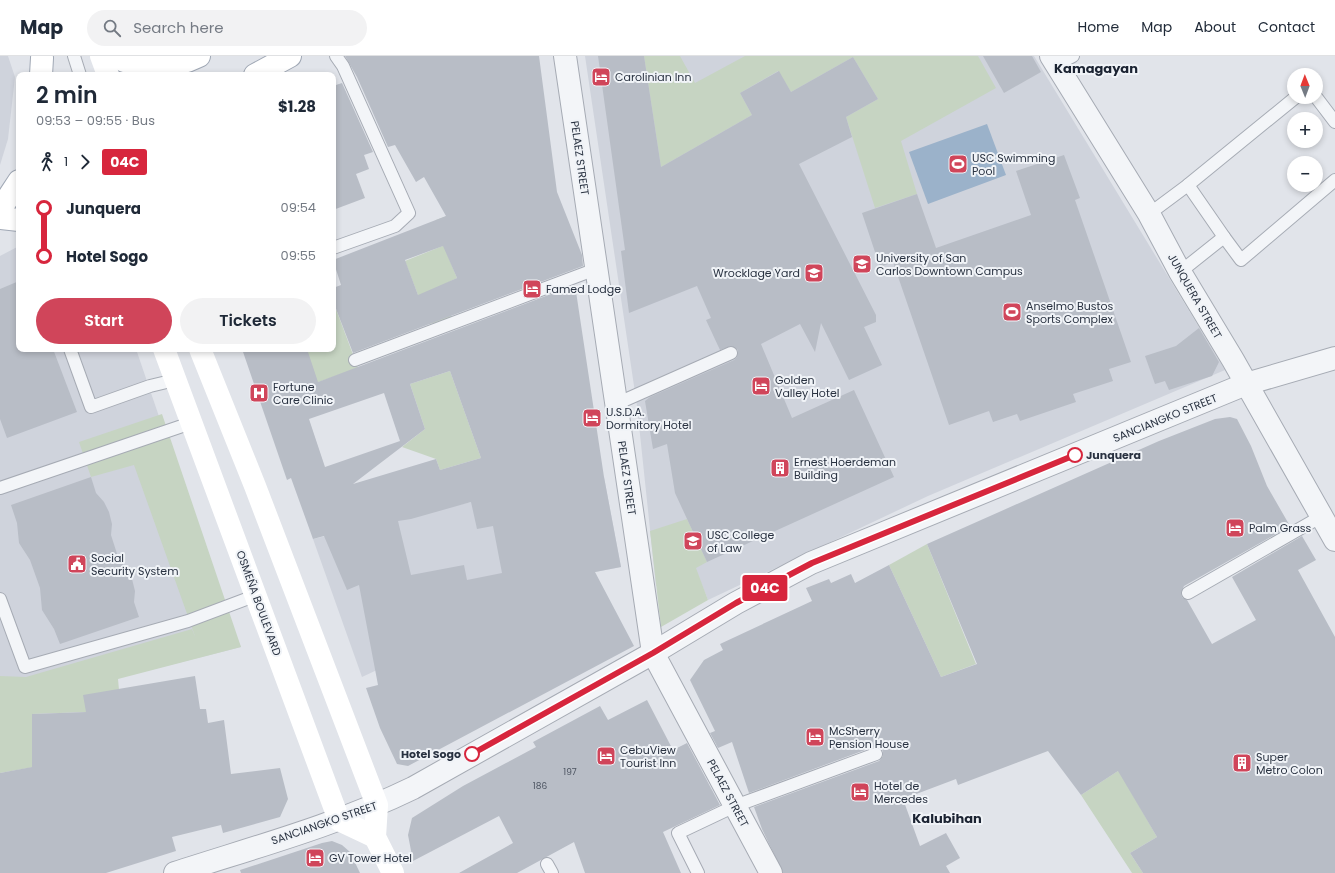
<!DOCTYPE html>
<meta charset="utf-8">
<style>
body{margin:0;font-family:Poppins,sans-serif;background:#f2f2f3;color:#1f2937;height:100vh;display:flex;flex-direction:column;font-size:15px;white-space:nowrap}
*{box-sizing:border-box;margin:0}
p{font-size:13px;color:#747a83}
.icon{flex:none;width:22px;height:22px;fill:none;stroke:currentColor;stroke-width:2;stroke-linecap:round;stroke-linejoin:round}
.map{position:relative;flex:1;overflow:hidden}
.details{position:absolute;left:16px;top:16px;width:320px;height:280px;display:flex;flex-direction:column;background:#fff;border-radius:8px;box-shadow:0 2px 6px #0003}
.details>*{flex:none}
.badge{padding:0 8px;border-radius:3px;font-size:14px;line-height:26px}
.needle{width:26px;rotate:359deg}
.tools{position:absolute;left:1287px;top:12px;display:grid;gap:8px}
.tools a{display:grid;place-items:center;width:36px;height:36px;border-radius:50%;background:#fff;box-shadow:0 2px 6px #0003;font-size:20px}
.map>.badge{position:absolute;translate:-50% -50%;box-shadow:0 0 0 2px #fff}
.legs{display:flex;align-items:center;gap:6px;height:44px;padding:0 20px;font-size:13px}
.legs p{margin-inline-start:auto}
.headline{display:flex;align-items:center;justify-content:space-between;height:68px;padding:0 20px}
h1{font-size:22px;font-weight:600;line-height:30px}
.action{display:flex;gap:8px;margin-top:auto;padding:8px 20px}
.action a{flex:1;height:46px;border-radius:24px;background:#d0455a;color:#fff;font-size:16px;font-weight:600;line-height:46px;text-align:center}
.action a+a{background:#f2f2f3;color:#1f2937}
ul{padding:0 20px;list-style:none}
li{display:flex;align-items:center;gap:14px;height:48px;font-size:15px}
li i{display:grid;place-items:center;width:6px;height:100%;margin:0 5px;background:currentColor}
li i::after{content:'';width:10px;height:10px;margin:-5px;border:3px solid;border-radius:50%;background:#fff}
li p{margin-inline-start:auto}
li:first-child i{background:linear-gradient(#0000 50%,currentColor 0)}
li:last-child i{background:linear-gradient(currentColor 50%,#0000 0)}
header{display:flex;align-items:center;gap:24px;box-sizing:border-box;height:56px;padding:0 20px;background:#fff;border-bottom:1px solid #e0e1e3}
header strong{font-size:19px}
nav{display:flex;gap:22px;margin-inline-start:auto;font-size:14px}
.search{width:280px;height:36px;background:#f2f2f3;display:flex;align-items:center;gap:10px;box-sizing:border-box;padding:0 14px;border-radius:22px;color:#747a83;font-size:15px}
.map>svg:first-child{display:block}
</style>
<header>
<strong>Map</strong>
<div class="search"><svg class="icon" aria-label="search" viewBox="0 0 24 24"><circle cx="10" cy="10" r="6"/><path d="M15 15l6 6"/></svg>Search here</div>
<nav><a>Home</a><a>Map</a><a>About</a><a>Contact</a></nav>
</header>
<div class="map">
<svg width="1335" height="817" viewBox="0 0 1335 817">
<rect width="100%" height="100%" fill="#e1e4ea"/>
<g fill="#cfd3dc">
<path d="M0,0H8L15,21L8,83L0,109Z"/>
<path d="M585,0H1034L1225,314L928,440L708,544L695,512L656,530L637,350Z"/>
<path d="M19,190V293H136L224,551L241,591L0,652V200Z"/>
<path d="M604,421L621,511L580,519L362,621L313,483L471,446Z"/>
</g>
<g fill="#c6d4c2">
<path d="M644,0H680L695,27L745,0H978L996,32L901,85L917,138L875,152L846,61L878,43L853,1L791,36L778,15L740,37L752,59L661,111Z"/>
<path d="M447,160L456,177L474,169L479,178L445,193L457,222L439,231L453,264L429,268L405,205L445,189L436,164Z"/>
<path d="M333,245L358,312L313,328L307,293H333Z"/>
<path d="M450,315L481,402L440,414L436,403L402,391L425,373L410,328Z"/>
<path d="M162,358L241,591L118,623L119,634L86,656L32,658V689L74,688L62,706L0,717V620L26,621L192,573L196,583L134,409L91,421L79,386Z"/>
<path d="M687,463L707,506L696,512L708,544L661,571L650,475Z"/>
<path d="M927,488L976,608L941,621L889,509Z"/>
<path d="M1121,713L1123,722L1157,781L1130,797L1143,817H1132L1081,739Z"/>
</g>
<path fill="#9bb2ca" d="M987,68L1006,119L928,148L909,96Z"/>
<g fill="#b8bdc6" fill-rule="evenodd">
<path d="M345,0H539L557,136L582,199L583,210L353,297L333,245V232L341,229L333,204L446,160L424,121L416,126L395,89L388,91L357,21ZM443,190L457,222L418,239L405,204Z"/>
<path d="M598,0H644L661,111L752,59L740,37L779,15L791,36L853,1L878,43L846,61L852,81L799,108L876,259V266L864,271L882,309L849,324L821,267L815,296L800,268L761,288L792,362L854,334L894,421L707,506L675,437L667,388L653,393L645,345L650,341L734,304L737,301L738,294L731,290L720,294L706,264L711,262L697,230L629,257L621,195L625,194Z"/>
<path d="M983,0H1032L1041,16L1004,37Z"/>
<path d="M342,27L373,96L364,99L369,113L356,118L365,142L333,154V30Z"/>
<path d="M1064,99L1080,142L1075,144L1131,306L1109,313L1113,325L1073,338L1076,346L1020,365L1017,358L993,366L989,355L949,369L893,206L880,211L862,157L917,138L936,192L1031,159L1016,115Z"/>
<path d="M19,225V293H53L77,356L7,382L0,363V233Z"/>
<path d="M575,229L604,421L621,511L595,516L634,590L408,710L397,708L380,672L366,632L378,629L359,529L347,534L324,480L313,483L291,422L287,424L242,293H307L318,326ZM450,315L481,402L440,414L436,403L353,428L425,373L410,328ZM384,337L400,385L325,411L309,363ZM471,446L477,473L493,470L502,517L467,524L464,509L411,519L398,465L411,463Z"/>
<path d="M1199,272L1219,306L1212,320L1169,334L1165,325L1155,328L1145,300L1176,290Z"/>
<path d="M1230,361L1237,363L1251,390L1267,430L1290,470L1184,530L1181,537L1182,541L1187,544L1212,588L1256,564L1232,521L1302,480L1316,504L1298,514L1335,581V817H1143L1130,797L1157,781L1118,715L1081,739L1048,695L958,729L956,723L903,743L920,790L946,777L960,802L946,810L950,817H783L762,773L754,751L879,705L883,700V695L878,691H873L749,737L732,686L718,692L710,677L715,675L690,624L704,604L723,594L720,588L812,545L806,532L829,523L831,527L851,518L855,527L889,509L941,621L977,608L927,488L1159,385L1215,363Z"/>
<path d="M91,421L96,437L104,446L109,456L112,468L111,479L119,504L126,512L132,523L135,535L134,546L139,561L60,588L54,573L42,554L40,532L30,504L19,487L17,467L11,449Z"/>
<path d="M195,620L200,653H206L208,667L224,664L231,718L280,712L288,743L280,761L223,777L221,769L172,781L176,795L106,817H0V717L32,711V658L86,656L83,639Z"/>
<path d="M647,644L673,694L687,687L720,749L663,776L681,817H585L574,786L517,817H459L513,787L499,760L413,805L408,779L412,762L463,730L536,691L533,686L600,650L608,664Z"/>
<path d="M332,785L342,789L350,796L360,817H241L240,814L322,787Z"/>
</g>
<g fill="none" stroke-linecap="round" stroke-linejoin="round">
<g stroke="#a6abb4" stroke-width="14">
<g id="service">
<path d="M74,0L80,19"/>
<path d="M1056,9L1073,0"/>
<path d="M1316,41L1335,66"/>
<path d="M1188,129L1224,181"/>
<path d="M1149,158L1188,129L1296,41"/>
<path d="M333,192L395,170L409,157L343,10L336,0"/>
<path d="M1180,216L1224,181L1241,204L1335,124"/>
<path d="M70,293L91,351L150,330L175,324"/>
<path d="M355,304L596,213"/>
<path d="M616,348L731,297"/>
<path d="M0,432L191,367"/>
<path d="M1188,537L1322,460"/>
<path d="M0,543L25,611L188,565L257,539"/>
<path d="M547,808L552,817"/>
<path d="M698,817L678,777L735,750L876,698"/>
</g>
</g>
<g stroke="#a6abb4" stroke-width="24">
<g id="tertiary">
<path d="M565,0L653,597L771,817"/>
<path d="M1051,0L1149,158L1180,216L1233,304L1335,484"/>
<path d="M175,817C255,791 337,769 413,732L653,597L736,547L811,507L1246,328L1335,302"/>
</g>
</g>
<g stroke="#a0a8b5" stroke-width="24">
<g id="primary">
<path d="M114,0C140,15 173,13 199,0"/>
<path d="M41,19L42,2"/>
<path d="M255,19L290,0"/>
<path d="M0,154L19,125"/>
<path d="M0,162L19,164"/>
</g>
</g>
<use href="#service" stroke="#f3f5f8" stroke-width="12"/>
<use href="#tertiary" stroke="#f3f5f8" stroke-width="22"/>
<g stroke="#fff" stroke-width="22">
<path d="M101,0L108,19"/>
<path d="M164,293L339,764L375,781"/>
<path d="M200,293L255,430L377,749L375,781L393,817"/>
</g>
<use href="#primary" stroke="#fff" stroke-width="22"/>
</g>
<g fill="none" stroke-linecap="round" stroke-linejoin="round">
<g stroke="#fff" stroke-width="9">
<path id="line-1" d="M472,698L653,597L736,547L812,507L1075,399"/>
</g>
<use href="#line-1" stroke="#d7263d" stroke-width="6"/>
</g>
<defs>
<g id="hotel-square" transform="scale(1)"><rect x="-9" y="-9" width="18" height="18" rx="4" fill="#d0455a" stroke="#f0f3f7"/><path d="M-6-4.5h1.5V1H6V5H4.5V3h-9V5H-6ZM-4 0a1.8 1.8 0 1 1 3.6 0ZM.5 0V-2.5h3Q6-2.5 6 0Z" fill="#fff"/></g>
<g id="stadium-square" transform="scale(1)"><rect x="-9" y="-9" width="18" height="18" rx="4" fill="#d0455a" stroke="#f0f3f7"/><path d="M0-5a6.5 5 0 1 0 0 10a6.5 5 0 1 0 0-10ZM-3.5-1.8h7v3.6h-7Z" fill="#fff"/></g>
<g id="university-square" transform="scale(1)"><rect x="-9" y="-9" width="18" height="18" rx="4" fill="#d0455a" stroke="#f0f3f7"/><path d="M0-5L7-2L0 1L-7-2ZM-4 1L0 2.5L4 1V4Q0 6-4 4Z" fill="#fff"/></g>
<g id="school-square" transform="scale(1)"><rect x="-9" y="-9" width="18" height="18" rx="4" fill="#d0455a" stroke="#f0f3f7"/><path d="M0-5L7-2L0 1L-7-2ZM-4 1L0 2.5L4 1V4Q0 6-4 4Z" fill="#fff"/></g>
<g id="hospital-square" transform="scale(1)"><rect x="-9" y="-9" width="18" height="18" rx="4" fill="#d0455a" stroke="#f0f3f7"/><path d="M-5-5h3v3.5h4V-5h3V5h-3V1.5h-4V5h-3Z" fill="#fff"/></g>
<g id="building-square" transform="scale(1)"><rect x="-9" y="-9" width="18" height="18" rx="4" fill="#d0455a" stroke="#f0f3f7"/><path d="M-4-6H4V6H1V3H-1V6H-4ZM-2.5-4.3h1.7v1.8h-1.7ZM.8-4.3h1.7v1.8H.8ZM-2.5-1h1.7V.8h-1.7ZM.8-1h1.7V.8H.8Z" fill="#fff"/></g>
<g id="civic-square" transform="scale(1)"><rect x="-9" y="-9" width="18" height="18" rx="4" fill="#d0455a" stroke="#f0f3f7"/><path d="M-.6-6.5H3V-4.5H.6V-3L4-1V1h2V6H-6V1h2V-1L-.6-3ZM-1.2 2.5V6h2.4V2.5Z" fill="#fff"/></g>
</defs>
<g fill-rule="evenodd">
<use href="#hotel-square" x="601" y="21"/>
<use href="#stadium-square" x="958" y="108"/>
<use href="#university-square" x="862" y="208"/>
<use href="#school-square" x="814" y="217"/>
<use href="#hotel-square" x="532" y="233"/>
<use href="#stadium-square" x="1012" y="256"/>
<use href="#hotel-square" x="761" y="330"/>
<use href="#hospital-square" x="259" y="337"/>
<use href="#hotel-square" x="592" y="362"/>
<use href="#building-square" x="780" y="412"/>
<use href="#hotel-square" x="1235" y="472"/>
<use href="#university-square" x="693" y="485"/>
<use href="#civic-square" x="77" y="508"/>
<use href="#hotel-square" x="815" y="681"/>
<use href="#hotel-square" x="606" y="700"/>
<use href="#building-square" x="1242" y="707"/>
<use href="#hotel-square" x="860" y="736"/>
<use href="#hotel-square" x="315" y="802"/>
</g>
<g fill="#fff" stroke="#d7263d" stroke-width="2">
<circle cx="1075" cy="399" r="7"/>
<circle cx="472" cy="698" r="7"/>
</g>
<g text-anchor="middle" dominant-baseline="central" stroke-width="4" stroke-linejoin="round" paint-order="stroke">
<g font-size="9" fill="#4d5562">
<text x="570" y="716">197</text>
<text x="540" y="730">186</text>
</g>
<g font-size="11" fill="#293241" stroke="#f0f3f7" text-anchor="start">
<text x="615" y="21">Carolinian Inn</text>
<text x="972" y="102">USC Swimming<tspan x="972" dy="13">Pool</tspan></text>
<text x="876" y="202">University of San<tspan x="876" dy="13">Carlos Downtown Campus</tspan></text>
<text x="800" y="217" text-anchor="end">Wrocklage Yard</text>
<text x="546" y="233">Famed Lodge</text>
<text x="1026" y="250">Anselmo Bustos<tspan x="1026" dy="13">Sports Complex</tspan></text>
<text x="775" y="324">Golden<tspan x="775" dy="13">Valley Hotel</tspan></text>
<text x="273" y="331">Fortune<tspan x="273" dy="13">Care Clinic</tspan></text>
<text x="606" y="356">U.S.D.A.<tspan x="606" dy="13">Dormitory Hotel</tspan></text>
<text x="794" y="406">Ernest Hoerdeman<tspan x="794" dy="13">Building</tspan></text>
<text x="1249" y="472">Palm Grass</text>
<text x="707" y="479">USC College<tspan x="707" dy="13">of Law</tspan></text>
<text x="91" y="502">Social<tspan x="91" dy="13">Security System</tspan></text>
<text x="829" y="675">McSherry<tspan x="829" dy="13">Pension House</tspan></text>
<text x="620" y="694">CebuView<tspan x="620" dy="13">Tourist Inn</tspan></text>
<text x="1256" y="701">Super<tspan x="1256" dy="13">Metro Colon</tspan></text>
<text x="874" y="730">Hotel de<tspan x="874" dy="13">Mercedes</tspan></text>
<text x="329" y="802">GV Tower Hotel</text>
</g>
<g font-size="11" fill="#293241" stroke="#f0f3f7">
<text transform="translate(580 102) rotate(82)">PELAEZ STREET</text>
<text transform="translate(1195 240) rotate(60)">JUNQUERA STREET</text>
<text transform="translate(1165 362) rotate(-22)">SANCIANGKO STREET</text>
<text transform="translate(627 422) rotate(82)">PELAEZ STREET</text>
<text transform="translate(259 547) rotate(70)">OSMEÑA BOULEVARD</text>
<text transform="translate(728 737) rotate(62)">PELAEZ STREET</text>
<text transform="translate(324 767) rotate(-19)">SANCIANGKO STREET</text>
</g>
<g font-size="11" font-weight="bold" fill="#293241" stroke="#f0f3f7" text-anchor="start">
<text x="1086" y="399">Junquera</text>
<text x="461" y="698" text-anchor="end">Hotel Sogo</text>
</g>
<g font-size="13" font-weight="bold" fill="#1b2332" stroke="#f0f3f7">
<text x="1096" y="12">Kamagayan</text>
<text x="947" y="762">Kalubihan</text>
</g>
</g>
</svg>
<div class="tools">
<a><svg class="needle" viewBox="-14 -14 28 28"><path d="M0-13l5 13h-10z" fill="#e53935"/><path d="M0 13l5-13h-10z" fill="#747a83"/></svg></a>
<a>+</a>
<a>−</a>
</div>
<b class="badge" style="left:765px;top:532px;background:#d7263d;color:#fff">04C</b>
<section class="details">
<div class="headline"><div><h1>2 min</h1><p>09:53 – 09:55 · Bus</p></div><b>$1.28</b></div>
<div class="legs"><svg class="icon" aria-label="walk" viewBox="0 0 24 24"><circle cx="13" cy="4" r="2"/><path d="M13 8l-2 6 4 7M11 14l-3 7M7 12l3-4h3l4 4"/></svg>1<svg class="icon" aria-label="forward" viewBox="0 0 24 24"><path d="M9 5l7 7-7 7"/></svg><b class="badge" style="background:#d7263d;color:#fff">04C</b></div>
<ul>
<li><i style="color:#d7263d"></i><b>Junquera</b><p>09:54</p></li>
<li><i style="color:#d7263d"></i><b>Hotel Sogo</b><p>09:55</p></li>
</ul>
<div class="action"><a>Start</a><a>Tickets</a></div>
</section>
</div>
